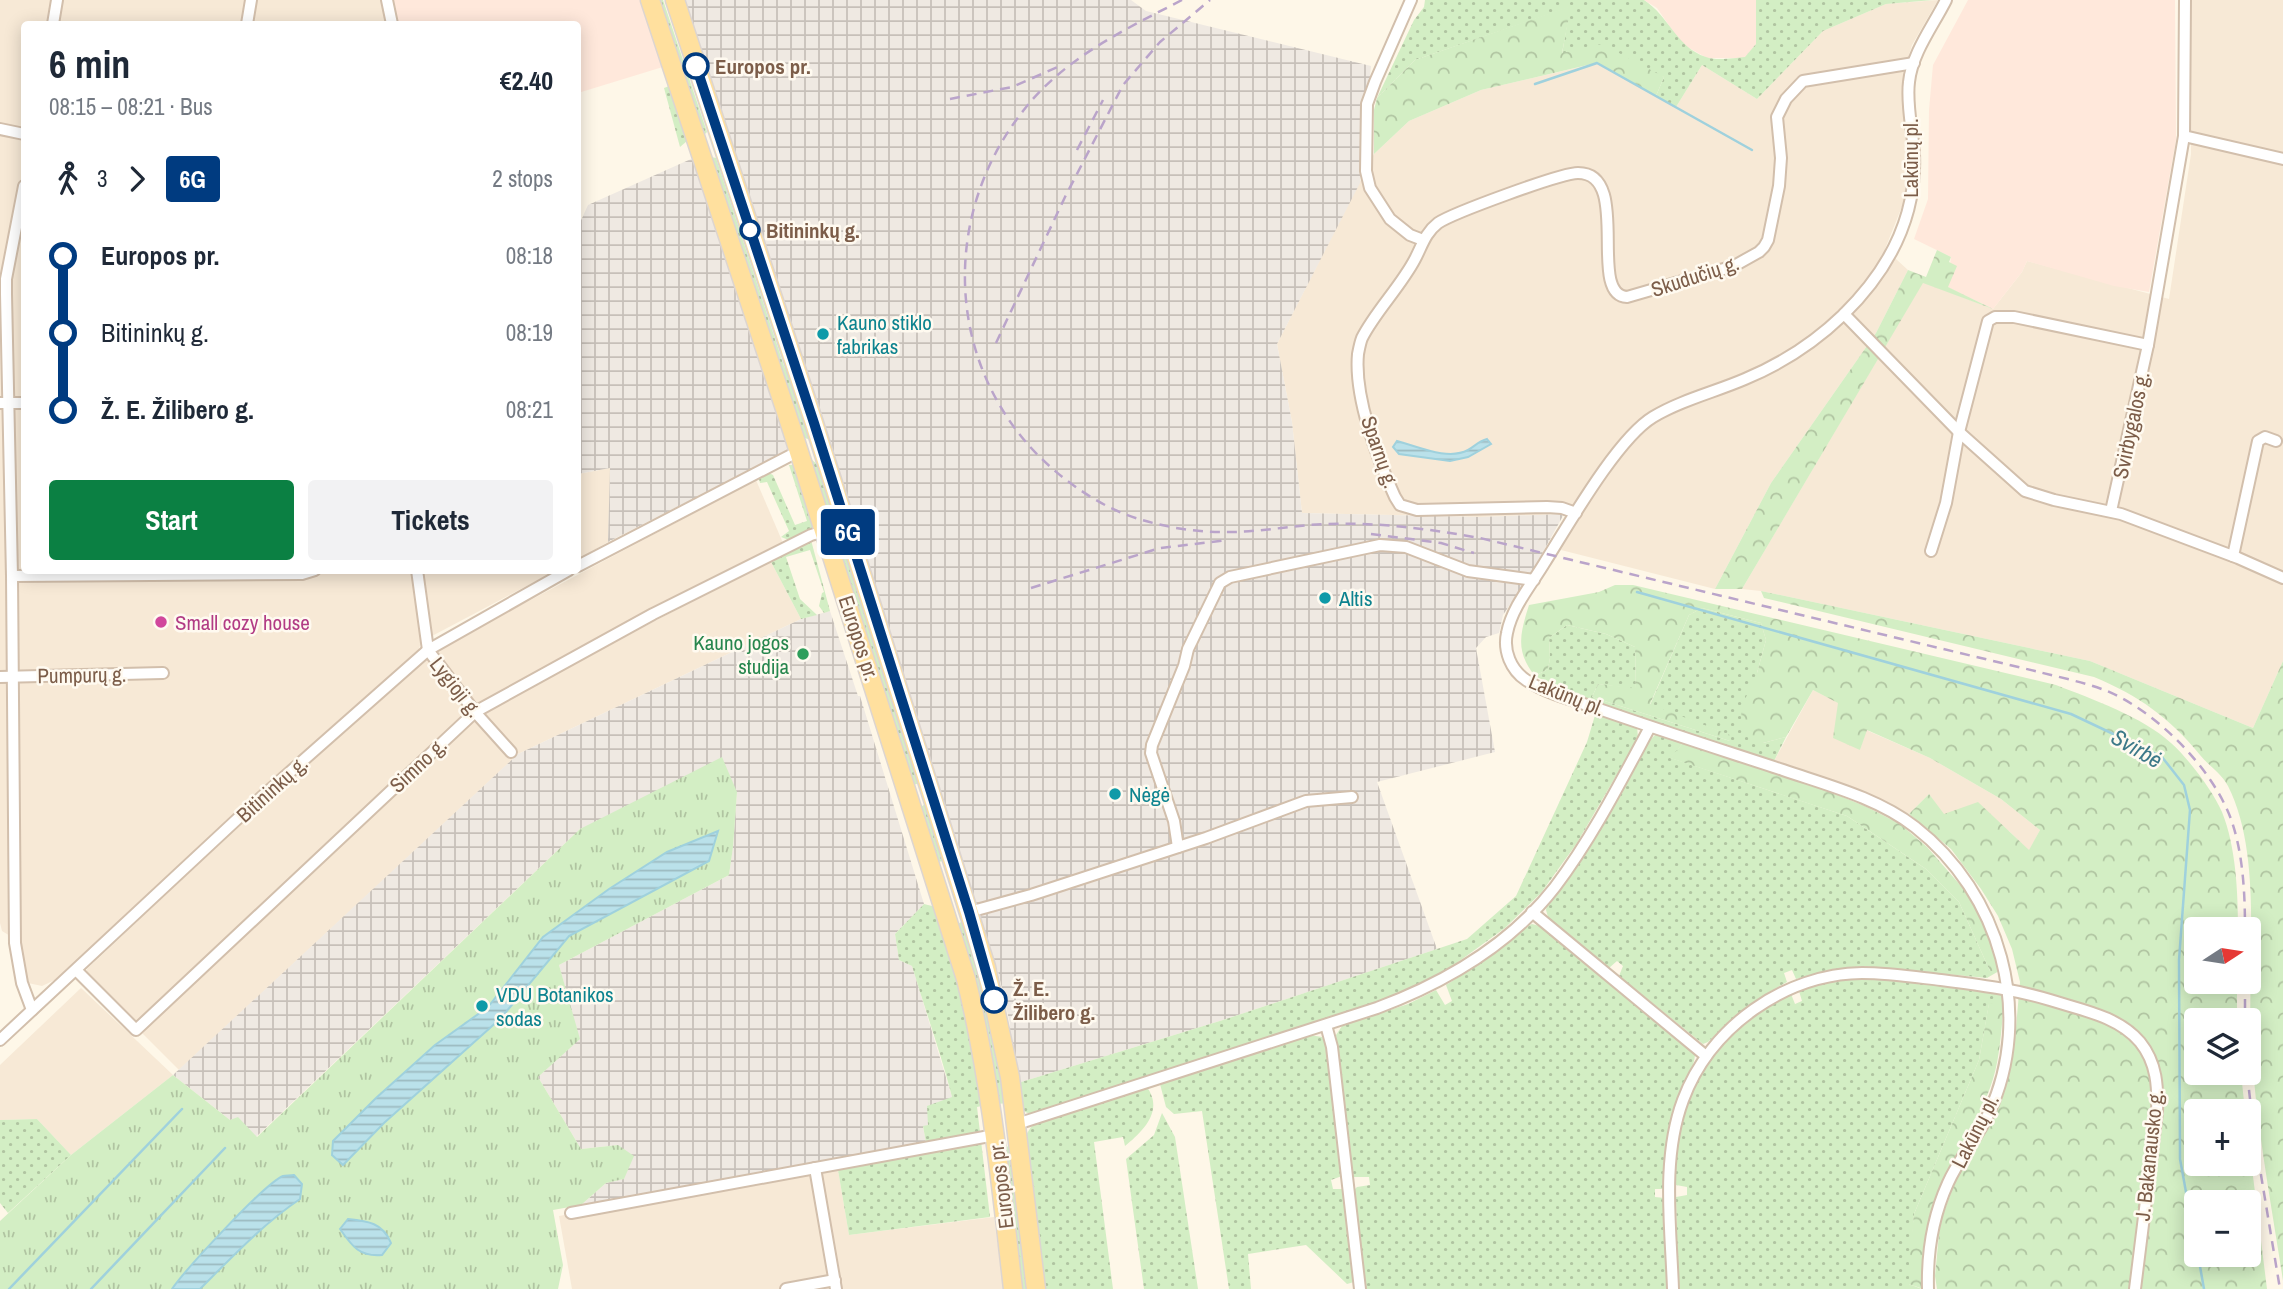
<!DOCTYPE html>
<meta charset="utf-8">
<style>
body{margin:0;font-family:"Archivo Narrow",sans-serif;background:#f2f2f3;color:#1f2937;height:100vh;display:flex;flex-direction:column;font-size:26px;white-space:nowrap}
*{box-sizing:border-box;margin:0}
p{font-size:23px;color:#747a83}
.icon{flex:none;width:38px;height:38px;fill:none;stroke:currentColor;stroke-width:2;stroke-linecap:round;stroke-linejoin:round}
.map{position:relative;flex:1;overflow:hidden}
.side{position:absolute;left:21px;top:21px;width:560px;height:553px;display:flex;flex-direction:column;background:#fff;border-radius:7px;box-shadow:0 4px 18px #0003}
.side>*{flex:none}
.badge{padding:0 14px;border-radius:5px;font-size:24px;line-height:46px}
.needle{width:46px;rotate:78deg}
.buttons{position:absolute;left:2184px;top:917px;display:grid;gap:14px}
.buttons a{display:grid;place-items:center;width:77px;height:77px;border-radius:7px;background:#fff;box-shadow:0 4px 18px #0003;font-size:35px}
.map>.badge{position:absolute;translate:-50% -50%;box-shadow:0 0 0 4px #fff}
.legs{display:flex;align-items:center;gap:10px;height:77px;padding:0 28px;font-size:23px}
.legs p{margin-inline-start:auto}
.overview{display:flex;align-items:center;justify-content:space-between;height:119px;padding:0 28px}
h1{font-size:38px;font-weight:800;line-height:52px}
.action{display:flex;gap:14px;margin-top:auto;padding:14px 28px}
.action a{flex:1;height:80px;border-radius:7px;background:#0b8043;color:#fff;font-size:28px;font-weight:800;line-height:80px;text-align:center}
.action a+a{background:#f2f2f3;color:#1f2937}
ul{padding:0 28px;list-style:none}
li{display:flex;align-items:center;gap:24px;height:77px;font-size:26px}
li i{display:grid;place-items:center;width:10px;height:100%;margin:0 9px;background:currentColor}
li i::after{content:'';width:18px;height:18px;margin:-9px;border:5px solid;border-radius:50%;background:#fff}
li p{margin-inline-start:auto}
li:first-child i{background:linear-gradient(#0000 50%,currentColor 0)}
li:last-child i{background:linear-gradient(currentColor 50%,#0000 0)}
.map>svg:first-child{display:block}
</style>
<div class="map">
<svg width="2283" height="1289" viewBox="0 0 2283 1289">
<defs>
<pattern id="industrial-grid" width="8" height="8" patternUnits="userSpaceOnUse" patternTransform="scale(1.75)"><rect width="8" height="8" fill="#efe9e2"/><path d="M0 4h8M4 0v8" fill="none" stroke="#c7c0b9"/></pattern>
<pattern id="grass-dots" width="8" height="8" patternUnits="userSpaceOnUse" patternTransform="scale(1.75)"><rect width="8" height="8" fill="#d3eec4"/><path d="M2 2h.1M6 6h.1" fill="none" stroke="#b0c4a1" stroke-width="1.8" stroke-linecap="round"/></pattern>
<pattern id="forest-crowns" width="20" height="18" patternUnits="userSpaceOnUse" patternTransform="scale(1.75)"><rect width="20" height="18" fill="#d3eec4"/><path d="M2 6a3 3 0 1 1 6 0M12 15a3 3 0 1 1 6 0" fill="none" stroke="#b0c4a1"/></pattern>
<pattern id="park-tufts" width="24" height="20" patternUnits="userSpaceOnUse" patternTransform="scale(1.75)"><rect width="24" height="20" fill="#d3eec4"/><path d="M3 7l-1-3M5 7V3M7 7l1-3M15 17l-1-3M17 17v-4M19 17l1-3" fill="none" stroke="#b0c4a1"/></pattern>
<pattern id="water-rules" width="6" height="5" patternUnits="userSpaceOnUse" patternTransform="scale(1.75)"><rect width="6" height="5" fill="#bae1ea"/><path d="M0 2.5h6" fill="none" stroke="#9cbac0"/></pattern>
</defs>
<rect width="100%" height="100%" fill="#fef7e8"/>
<g fill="#f7e9d6">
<path d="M0,0H381L386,24H24V570L413,571L421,642L419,649L116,926L59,978L42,986L28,983L25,975L20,942L2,931L0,923Z"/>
<path d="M1938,0L1912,45L1903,75L1908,166L1907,194L1885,249L1908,270L1876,333L1771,483L1715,589L1561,550L1580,516L1564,514L1480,517L1302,513L1292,422L1277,344L1374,154L1409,121L1481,90L1597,63L1676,107L1702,65L1757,99L1823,31L1886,4Z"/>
<path d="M2191,0H2283V661L2253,728L2090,661L1761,591L1742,589L1923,282L1993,309L2022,272L2027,261L2169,299L2191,154Z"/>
<path d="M610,468L608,542L578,559V474Z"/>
<path d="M756,480L783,543L480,704L472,703L438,654L442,647Z"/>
<path d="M770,560L801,619L518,754L486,716L487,710Z"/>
<path d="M422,571H555L432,636L429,634Z"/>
<path d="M423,660H430L465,706V714L140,1020H131L86,973L87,969L258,808Z"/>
<path d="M1813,690L1839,703L1860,750L1866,730L1930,758L2001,799L2040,830L2029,851L2009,831L1943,815L1929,794L1909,814L1860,791L1774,761Z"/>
<path d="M472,720H477L513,759L179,1070L141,1032L338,849Z"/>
<path d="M81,988L173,1075L71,1155L37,1119L0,1120V1065Z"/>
<path d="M837,1164L849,1235L994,1217L997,1241L1007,1289H572L559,1216Z"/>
</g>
<g fill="#ffe8db">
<path d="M391,0H645L666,66L578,93V24H397Z"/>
<path d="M1644,0H1756V44L1745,58H1707L1682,44L1657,8Z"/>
<path d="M1968,0H2175L2176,140L2149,292L2114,286L2027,261L2022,272L1993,309L1947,287L1951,257L1914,239L1928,199L1929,110L1933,65Z"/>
</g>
<g fill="url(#industrial-grid)">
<path d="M680,0H1131L1146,11L1371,66L1360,183L1277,344L1292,422L1302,513L1480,517L1564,514L1533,570L1503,615L1499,633L1486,637L1476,648L1495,752L1377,782L1437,949L1223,1020L1018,1083L1010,1035V1024L998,971L990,954L980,919Z"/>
<path d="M691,159L697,162L790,447L781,454L608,542L610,468L578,474V227L588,205Z"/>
<path d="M830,611L858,696H860L924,904L895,934L899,960L912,966L952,1097L928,1125L923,1127L926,1142L581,1205L606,1183L624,1179L617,1145L581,1149L538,1077L579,1039L559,965L729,875L733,846L737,792L580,829L256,1137L238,1118L230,1120L173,1075L518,754L801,619Z"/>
</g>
<g fill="url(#grass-dots)">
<path d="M660,0H663L707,132L704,135L701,134Z"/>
<path d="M1425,0H1644C1669,16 1676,47 1706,57C1716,61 1734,58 1745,57L1756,44V0H1933L1886,4L1823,31L1757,99L1702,65L1676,107L1656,96L1664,77L1562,54L1570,7L1415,60L1377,98L1414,20L1424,7Z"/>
<path d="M672,85L689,134L687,141L680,147L664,88Z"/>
<path d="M711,157L716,158L784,366L794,386L810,433L808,439L801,437L709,160Z"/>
<path d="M812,460L817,464L854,583L876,633L920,783L913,785L810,464Z"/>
<path d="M789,465H796L814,525L810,530L789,540L781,537L789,531L767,482L760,483L759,479L769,473L773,475L795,525L807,521Z"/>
<path d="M811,540L830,611L824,613L819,606L822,593L824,592L810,550L786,557L800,599L817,615L801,619L770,560Z"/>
<path d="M1702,608L1761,623L1766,640L1757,673L1763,743L1786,737L1774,761L1571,694L1535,676L1548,669L1550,658L1549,638L1567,625L1606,634L1635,647L1636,689L1598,684L1592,697L1730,741L1729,735L1650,705L1689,615Z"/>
<path d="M1596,712L1637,726L1638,738L1577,843L1541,893L1505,928L1447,970L1422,984L1368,1006L1038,1113L1030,1114L1023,1111L1018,1083L1223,1020L1467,939L1516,896L1587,742Z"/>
<path d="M1656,734L1683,743L1671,758L1847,816L1926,869L1959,902L1990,971H1999L1987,978L1863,966L1821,972L1796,979L1792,970L1784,973L1787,982C1756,998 1732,1018 1708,1042L1703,1044L1619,976L1623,966L1617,961L1609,968L1548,917L1546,910L1547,904C1587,854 1617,798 1648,742Z"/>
<path d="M925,804L944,861L937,862L921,807Z"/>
<path d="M924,904L936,907L955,963L986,1105L977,1107L990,1217L849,1235L837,1164L927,1148L923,1126L928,1125L927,1106L952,1097C941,1053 925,1010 912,966L899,960L895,934Z"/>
<path d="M961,922H965L982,974L1008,1103L997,1104L958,929V924Z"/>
<path d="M1532,924L1540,926L1695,1053C1696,1066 1677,1100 1672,1116C1665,1139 1664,1165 1665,1189H1655V1197L1665,1198L1667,1289H1365L1354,1190L1357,1187L1370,1185L1369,1177H1352L1336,1035L1342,1026L1408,1004L1436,990L1445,1005L1452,1001L1446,985L1490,957L1525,927Z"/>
<path d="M1862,977L2003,993L2004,1003L1989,1004L1979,1060L1914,1214L1909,1284L1922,1289H1678L1676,1197L1687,1195V1187L1676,1185C1674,1091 1711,1038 1791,994L1795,1004L1802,1001L1799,991C1820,983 1840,979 1862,977Z"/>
<path d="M1310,1035L1322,1037L1327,1047L1342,1176L1331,1180L1333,1189H1344L1354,1282L1347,1284L1306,1245L1248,1254L1251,1289H1229L1202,1111L1174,1114L1166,1107L1160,1084Z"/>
<path d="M1146,1086C1165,1110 1143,1131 1125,1146L1123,1137L1094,1142L1113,1289H1043L1026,1135L1031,1127L1038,1123Z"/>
<path d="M1162,1113L1175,1137L1198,1289H1144L1126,1159L1154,1135Z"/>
<path d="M37,1119L71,1155L8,1213L0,1203V1120Z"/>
<path d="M1008,1146L1012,1147L1030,1289H1019L1003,1151Z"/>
</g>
<g fill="url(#forest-crowns)" fill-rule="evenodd">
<path d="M1571,6L1562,53L1602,44L1664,77L1656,96L1596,63L1481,90L1409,121L1374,154V110L1377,98L1415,60Z"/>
<path d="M1937,250L1951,257L1949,262L1957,266L1948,287L1993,309L1923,283L1742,589H1715L1771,483L1876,333L1908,270L1926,277Z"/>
<path d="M1615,585H1633L2056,685C2092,699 2143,717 2171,743C2188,758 2213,791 2222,812C2236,847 2238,892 2238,929H2196V982H2237V1020H2196V1073H2241L2245,1111H2196V1164H2249V1144L2267,1289H1937L1935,1276L1940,1223L1956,1179L2003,1096L2014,1050L2020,982L2012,949L1998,916L1981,889L1951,849L1909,814L1929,794L1944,814L1978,802L2029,850L2040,830L2001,799L1930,758L1867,730L1860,750L1833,738L1838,703L1813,690L1786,737L1763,743L1750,741L1742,727L1741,708L1757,673L1766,640L1761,623L1702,608L1689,615L1650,704L1730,735V741L1592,697L1598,684L1636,688L1635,647L1606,634L1567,625L1549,638L1550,658L1548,669L1535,676C1515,651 1520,634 1529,605L1599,592ZM2196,1202H2249V1255H2196Z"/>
<path d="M1761,591L2090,661L2253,728L2283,661V1281C2271,1201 2255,1120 2251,1039C2247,962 2263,855 2228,786C2221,773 2209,766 2200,755C2169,717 2139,696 2094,677L1764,598Z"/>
<path d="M1683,743L1828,791L1867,807L1900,824L1927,847L1968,894L1984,924L2001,971H1990L1959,902L1926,869L1847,816L1670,758Z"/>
<path d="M1989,1003H2004C2001,1031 2000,1062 1990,1088C1963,1159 1916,1207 1923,1289L1909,1284V1260L1914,1214L1979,1060Z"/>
</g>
<path fill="url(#park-tufts)" d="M722,757L737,792L733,847L729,875L559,965L580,1039L538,1077L581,1149L618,1145L634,1156L624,1179L606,1183L581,1205L553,1210L563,1265L558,1289H0V1221L71,1155L173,1075L230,1120L238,1117L257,1137L580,829Z"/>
<g fill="url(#water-rules)" stroke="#9fd1dd" stroke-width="2">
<path d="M1487,439L1491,444L1468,457L1450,461L1399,454L1393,447L1397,441C1417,446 1448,461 1468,450C1475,446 1479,441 1487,439Z"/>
<path d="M718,831L709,861L569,936L501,1018L384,1123L343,1165L332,1155L333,1141L376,1098L435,1045L488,1007L543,937L609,889L667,852Z"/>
<path d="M294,1175L302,1184L300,1199C263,1224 232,1257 200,1289H172C185,1270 264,1184 283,1176C286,1175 290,1176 294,1175Z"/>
<path d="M348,1219C368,1221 383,1223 391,1243L382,1255C359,1257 352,1246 340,1229Z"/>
</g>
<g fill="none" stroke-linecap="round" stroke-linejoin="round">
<g stroke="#9fd1dd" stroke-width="2.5">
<path d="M1535,84L1597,63L1752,150"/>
<path d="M1637,592L2071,714L2162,757L2184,785L2190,810L2179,960L2180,1159L2196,1247"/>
<path d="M2198,1255L2204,1289"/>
<path d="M9,1289L182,1109"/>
<path d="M91,1289L225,1148"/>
</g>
<g stroke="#d2bfac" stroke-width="14">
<g id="minor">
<path d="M387,0L392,24"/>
<path d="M1411,0L1375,82L1367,104L1366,171L1370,188L1390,219L1410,235L1423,240"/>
<path d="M53,24L57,0"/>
<path d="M247,24L251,0"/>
<path d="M0,129L24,134"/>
<path d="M2184,136L2283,159"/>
<path d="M24,186L6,279V294L12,576L15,943L22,983L32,1010"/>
<path d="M1844,314L1959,432L2025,491L2054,500L2121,514L2238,558L2283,578"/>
<path d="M0,403H24"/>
<path d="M2111,511L2148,345L2184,136L2185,0"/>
<path d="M1576,513L1562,508L1547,507L1417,510L1400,505L1395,497C1377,458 1354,397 1358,354C1359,349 1360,343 1362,338C1375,312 1401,286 1415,259C1422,246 1425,233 1438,223C1453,213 1561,173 1578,173C1633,173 1586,295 1627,297L1734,266L1759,252L1764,247L1768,240L1779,186L1781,158L1777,117L1786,99L1803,81L1914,63"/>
<path d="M1931,551L1946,503L1959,432L1988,321L1995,317H2014L2148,345"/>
<path d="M2233,556L2258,441L2265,437L2276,441"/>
<path d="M578,566L799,451"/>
<path d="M417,570L428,650L475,712L511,752"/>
<path d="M12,576L302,574L315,570"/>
<path d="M0,677L163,673"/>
<path d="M1178,847L1174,821L1151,753L1152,745L1184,666L1188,649L1220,583L1230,577L1380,545L1406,547L1468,571L1534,580"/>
<path d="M969,912L1031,895L1206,838L1306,801L1352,797"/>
<path d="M1532,912L1706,1056"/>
<path d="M76,970L136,1030L475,712L653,614L811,535L825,531"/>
<path d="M1326,1025L1332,1047L1360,1289"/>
<path d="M0,1040L247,810L428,650L569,570"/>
<path d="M1017,1124L1377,1008C1444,983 1510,945 1555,887C1592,838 1621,781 1650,727"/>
<path d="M815,1168L836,1289"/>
<path d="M571,1213L995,1135"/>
<path d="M786,1289L835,1280"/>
<path d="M1673,1289C1671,1228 1661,1159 1683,1100C1710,1027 1785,974 1862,973C1889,973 1915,977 1941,980C1979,985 2014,989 2050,1000C2081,1010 2118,1016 2140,1042C2157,1063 2158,1087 2157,1112L2135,1289"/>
<path d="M1928,1289C1927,1253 1933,1216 1948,1183C1959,1158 1978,1137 1989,1113C2035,1014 2000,893 1915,827C1878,798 1827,785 1783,770C1722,750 1662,731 1602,710C1577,701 1548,695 1526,680C1511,670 1503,651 1507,633C1512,607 1532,584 1545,562C1569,524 1617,439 1653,417C1681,400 1715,392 1745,379C1781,364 1815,342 1843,315C1888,271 1917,218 1914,154C1913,131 1906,105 1909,82C1912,53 1933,26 1946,0"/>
</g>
</g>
<g stroke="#ddd5d0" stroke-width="21">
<g id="primary">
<path d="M650,0L792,430L966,979C991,1081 1001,1185 1013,1289"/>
<path d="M675,0L814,423L986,967L1010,1077L1036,1289"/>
</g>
</g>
<use href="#minor" stroke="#fff" stroke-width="10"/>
<use href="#primary" stroke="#ffe09e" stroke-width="18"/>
<g stroke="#baa4ca" stroke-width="2.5" stroke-dasharray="10 7" stroke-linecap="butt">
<path d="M1182,0C1124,30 1064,58 1023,111C933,225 948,389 1065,479C1087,496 1112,511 1139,519C1165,527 1194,532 1222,532C1257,533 1292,525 1327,524C1380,522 1428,529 1480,538L2035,671C2058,677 2084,682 2107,691C2157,712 2212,768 2231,819C2243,853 2245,893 2245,929"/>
<path d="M950,99L1012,87L1060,66"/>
<path d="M1077,150L1103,100"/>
<path d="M996,343L1065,197L1123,85L1160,42L1210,0"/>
<path d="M1371,534L1441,543L1474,553"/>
<path d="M1031,588L1160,548L1228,540"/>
<path d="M2245,982V1020"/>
<path d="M2247,1073L2254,1133L2280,1289"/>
</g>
</g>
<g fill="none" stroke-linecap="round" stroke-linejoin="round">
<g stroke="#fff" stroke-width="16">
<path id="line-1" d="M696,66L814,423L969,912L994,1000"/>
</g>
<use href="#line-1" stroke="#003b80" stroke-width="10"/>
</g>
<g fill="#fff" stroke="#003b80" stroke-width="3.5">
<circle cx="696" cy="66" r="12"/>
<circle cx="750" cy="230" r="9"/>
<circle cx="994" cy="1000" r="12"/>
</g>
<g fill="#0f9aa8" stroke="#fffaf0" stroke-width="2.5">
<circle cx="823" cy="334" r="7"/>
<circle cx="1325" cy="598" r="7"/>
<circle cx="1115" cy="794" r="7"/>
<circle cx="482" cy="1006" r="7"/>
</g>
<circle fill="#d1479c" stroke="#fffaf0" stroke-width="2.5" cx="161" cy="622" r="7"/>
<circle fill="#2e9e5b" stroke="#fffaf0" stroke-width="2.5" cx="803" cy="654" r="7"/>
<g text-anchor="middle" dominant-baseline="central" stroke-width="5" stroke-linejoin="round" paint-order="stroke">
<g font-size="21" font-weight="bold" fill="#7c5d49" stroke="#fffaf0" text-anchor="start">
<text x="715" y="66">Europos pr.</text>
<text x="766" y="230">Bitininkų g.</text>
<text x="1013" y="988">Ž. E.<tspan x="1013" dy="24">Žilibero g.</tspan></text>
</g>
<g font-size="21" fill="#7c5d49" stroke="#fffaf0">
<text transform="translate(1910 158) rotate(-90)">Lakūnų pl.</text>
<text transform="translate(1695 276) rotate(-18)">Skudučių g.</text>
<text transform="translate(2131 425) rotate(-78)">Svirbygalos g.</text>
<text transform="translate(1380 452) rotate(71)">Sparnų g.</text>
<text transform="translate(859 638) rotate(72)">Europos pr.</text>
<text transform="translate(82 675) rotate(-1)">Pumpurų g.</text>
<text transform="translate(456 687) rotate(52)">Lygioji g.</text>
<text transform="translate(1567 695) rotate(22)">Lakūnų pl.</text>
<text transform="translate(418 765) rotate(-43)">Simno g.</text>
<text transform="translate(272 789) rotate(-42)">Bitininkų g.</text>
<text transform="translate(1975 1131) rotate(-63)">Lakūnų pl.</text>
<text transform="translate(2149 1155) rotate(-84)">J. Bakanausko g.</text>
<text transform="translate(1001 1185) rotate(-97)">Europos pr.</text>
</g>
<g font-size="21" fill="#0d838f" stroke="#fffaf0" text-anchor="start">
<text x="837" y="322">Kauno stiklo<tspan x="837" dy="24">fabrikas</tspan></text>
<text x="1339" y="598">Altis</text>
<text x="1129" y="794">Nėgė</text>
<text x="496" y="994">VDU Botanikos<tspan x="496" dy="24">sodas</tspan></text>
</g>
<g font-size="21" fill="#b23c85" stroke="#fffaf0" text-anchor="start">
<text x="175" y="622">Small cozy house</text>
</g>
<g font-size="21" fill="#27864d" stroke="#fffaf0" text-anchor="end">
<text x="789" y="642">Kauno jogos<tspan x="789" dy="24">studija</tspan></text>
</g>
<g font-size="23" font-style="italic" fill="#3d7989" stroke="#fffaf0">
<text transform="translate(2137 748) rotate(30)">Svirbė</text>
</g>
</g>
</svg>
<div class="buttons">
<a><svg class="needle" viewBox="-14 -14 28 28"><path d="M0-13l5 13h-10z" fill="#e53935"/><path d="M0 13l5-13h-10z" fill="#747a83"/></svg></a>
<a><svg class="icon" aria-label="layers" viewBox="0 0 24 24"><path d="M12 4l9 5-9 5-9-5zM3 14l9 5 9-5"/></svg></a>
<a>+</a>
<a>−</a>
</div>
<b class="badge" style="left:848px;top:532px;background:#003b80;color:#fff">6G</b>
<section class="side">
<div class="overview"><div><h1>6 min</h1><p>08:15 – 08:21 · Bus</p></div><b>€2.40</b></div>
<div class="legs"><svg class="icon" aria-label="walk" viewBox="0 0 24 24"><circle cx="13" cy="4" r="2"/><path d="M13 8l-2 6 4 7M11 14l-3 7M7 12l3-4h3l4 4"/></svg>3<svg class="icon" aria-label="forward" viewBox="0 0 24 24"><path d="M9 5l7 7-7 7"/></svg><b class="badge" style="background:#003b80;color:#fff">6G</b><p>2 stops</p></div>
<ul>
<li><i style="color:#003b80"></i><b>Europos pr.</b><p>08:18</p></li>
<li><i style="color:#003b80"></i><span>Bitininkų g.</span><p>08:19</p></li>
<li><i style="color:#003b80"></i><b>Ž. E. Žilibero g.</b><p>08:21</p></li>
</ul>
<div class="action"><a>Start</a><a>Tickets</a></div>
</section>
</div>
